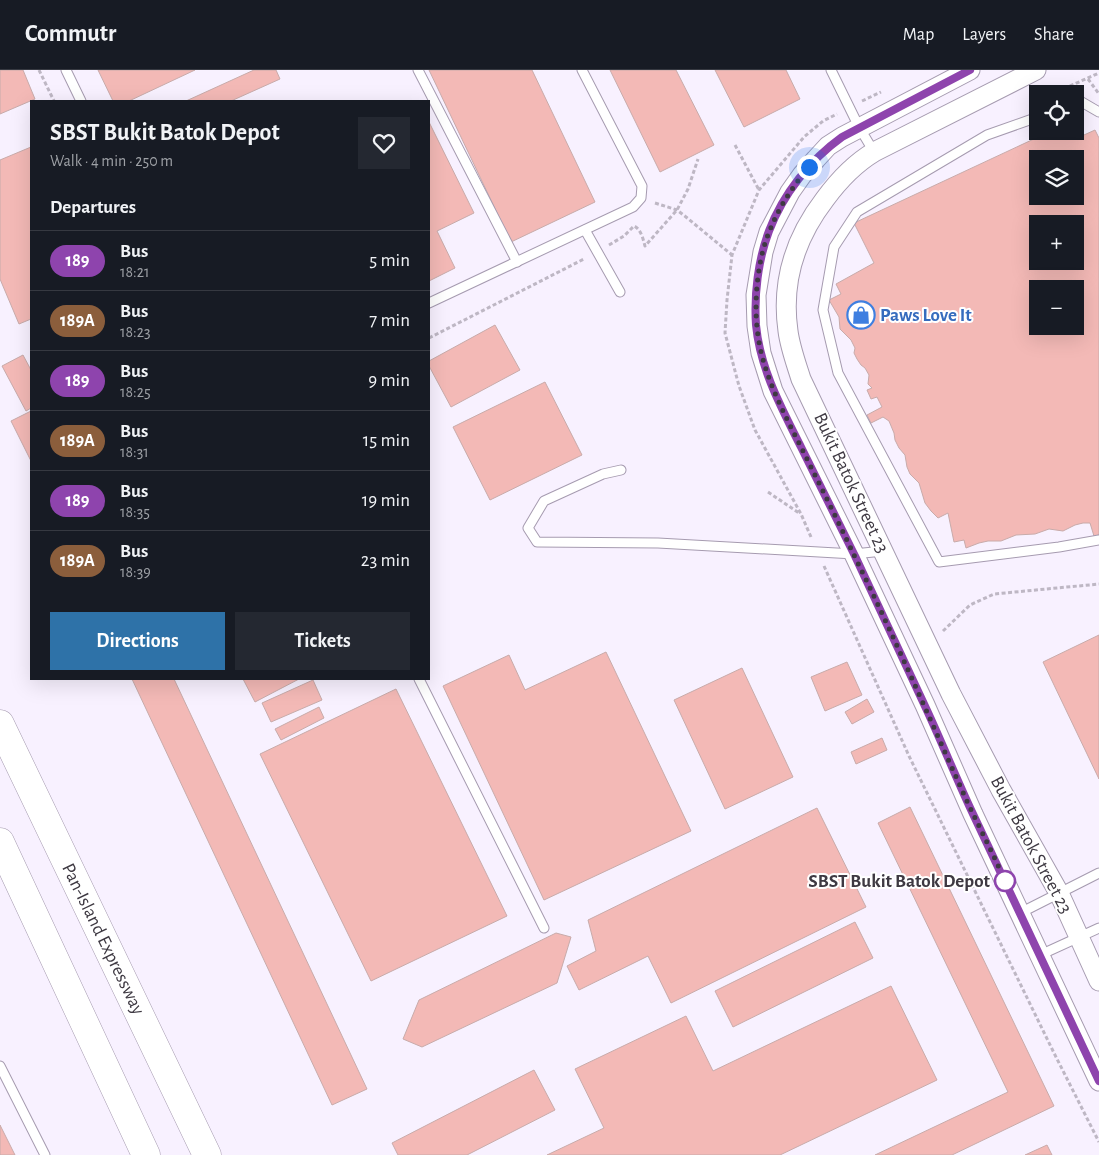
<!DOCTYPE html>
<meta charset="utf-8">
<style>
body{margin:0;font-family:"Alegreya Sans",sans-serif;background:#242831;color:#f1f3f6;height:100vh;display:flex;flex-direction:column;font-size:19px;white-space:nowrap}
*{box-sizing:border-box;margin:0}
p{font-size:16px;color:#9ea1a6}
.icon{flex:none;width:28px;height:28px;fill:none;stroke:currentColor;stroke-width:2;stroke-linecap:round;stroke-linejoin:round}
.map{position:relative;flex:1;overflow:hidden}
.side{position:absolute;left:30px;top:30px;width:400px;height:580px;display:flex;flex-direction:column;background:#171b24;border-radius:0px;box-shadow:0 5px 20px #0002}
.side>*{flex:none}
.badge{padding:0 10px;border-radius:16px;font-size:18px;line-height:32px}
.tools{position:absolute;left:1029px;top:15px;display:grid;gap:10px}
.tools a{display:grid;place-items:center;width:55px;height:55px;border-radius:0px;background:#171b24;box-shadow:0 5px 20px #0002;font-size:25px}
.you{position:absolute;width:25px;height:25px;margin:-12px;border:4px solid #fff;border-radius:50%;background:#1a73e8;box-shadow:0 0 0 8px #1a73e833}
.map>.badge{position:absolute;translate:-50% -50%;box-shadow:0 0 0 2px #fff}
h2{padding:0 20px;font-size:19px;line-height:45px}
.round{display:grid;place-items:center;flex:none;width:52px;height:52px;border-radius:0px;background:#242831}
.head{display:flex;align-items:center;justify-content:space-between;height:85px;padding:0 20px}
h1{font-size:24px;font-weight:700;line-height:38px}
.primary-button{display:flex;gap:10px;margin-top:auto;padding:10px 20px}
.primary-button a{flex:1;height:58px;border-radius:0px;background:#2e72a8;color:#fff;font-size:20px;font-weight:700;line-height:58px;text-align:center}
.primary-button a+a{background:#242831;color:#f1f3f6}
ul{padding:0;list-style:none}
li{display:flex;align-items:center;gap:15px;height:60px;padding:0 20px;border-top:1px solid #363941}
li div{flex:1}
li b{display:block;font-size:19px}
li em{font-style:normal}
li .badge{min-width:55px;font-weight:700;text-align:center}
header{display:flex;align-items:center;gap:30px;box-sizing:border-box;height:70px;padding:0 25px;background:#171b24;border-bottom:1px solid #363941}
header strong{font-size:24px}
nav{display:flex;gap:28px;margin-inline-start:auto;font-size:18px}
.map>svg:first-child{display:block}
</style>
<header>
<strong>Commutr</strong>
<nav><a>Map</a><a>Layers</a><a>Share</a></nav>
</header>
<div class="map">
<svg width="1099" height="1085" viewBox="0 0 1099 1085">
<rect width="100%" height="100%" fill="#f8f1ff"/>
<g fill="#f3b9b6" stroke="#c8abaa" fill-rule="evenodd">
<path d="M0,0H23L35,29L0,44Z"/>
<path d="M98,0H195L129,31H113Z"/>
<path d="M254,0H276L280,9L231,31H186Z"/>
<path d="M429,0H532L595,132L511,172Z"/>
<path d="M610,0H676L714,75L660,102Z"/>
<path d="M715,0H786L800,29L744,57Z"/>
<path d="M1075,50L1084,65L1095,60L1099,68V465L1094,466L1090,453H1083L1075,455L1063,461L1049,459L1035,464L1016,465L1001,471H988L979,473L966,478L964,470L954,472L948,443L938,448L931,441L925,433L919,413L910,404L907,397L905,385L899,378L895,370L894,363L889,351L883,347L871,353L867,345L882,337L877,327L871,329L867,320L872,318L868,314L869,305L865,298L861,295L857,289L854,283L855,278L851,270L840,259L839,247L829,230L841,224L836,214L874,193L854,153L1051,61H1075ZM1038,89H1075V126H1038ZM1038,154H1075V191H1038ZM1038,219H1075V256H1038Z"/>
<path d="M429,52L474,143L437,161L455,198L429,211Z"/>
<path d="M31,77V249L19,254L0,209V90Z"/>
<path d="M495,255L520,300L451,337L429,296V291Z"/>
<path d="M23,285L31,300V338L26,341L2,296Z"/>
<path d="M545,312L582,385L490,430L453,357Z"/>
<path d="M31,341V391L11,351Z"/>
<path d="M1099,565V709L1043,592Z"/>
<path d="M606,582L691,761L544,830L443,616L509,585L525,620Z"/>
<path d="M847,592L862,625L825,641L811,607Z"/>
<path d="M742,598L793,707L725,739L674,630Z"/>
<path d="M132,609H174L367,1019L332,1035Z"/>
<path d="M243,609H299L255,632Z"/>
<path d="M313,610L322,630L271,652L262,633Z"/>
<path d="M396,619L507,846L371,911L260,684Z"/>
<path d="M867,629L874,642L852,654L845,642Z"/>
<path d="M319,637L324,648L281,670L275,659Z"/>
<path d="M882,668L887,680L856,694L851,682Z"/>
<path d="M910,737L1054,1036L952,1085H875L1008,1022L878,753Z"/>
<path d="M817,738L866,837L671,933L648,886L579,920L567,896L596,881L588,850Z"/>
<path d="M855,852L873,888L733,957L715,921Z"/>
<path d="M556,863L571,867L557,913L422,977L403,969L419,930Z"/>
<path d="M891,916L937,1010L780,1085H547L604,1058L575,999L686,946L713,1001Z"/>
<path d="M534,1000L555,1040L467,1085H398L392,1073Z"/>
<path d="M0,1055L15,1085H0Z"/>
<path d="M1047,1075L1052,1085H1025Z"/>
</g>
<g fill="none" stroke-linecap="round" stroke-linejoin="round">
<g stroke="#a69bb0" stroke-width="11">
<g id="service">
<path d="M66,0L81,31"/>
<path d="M418,0L517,192"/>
<path d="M831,0L859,57L874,82"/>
<path d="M1075,33L1080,31L1099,42"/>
<path d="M1038,47L987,65L857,142L834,177L823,240L838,303L939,492L1059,477L1099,470"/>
<path d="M585,160L620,222"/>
<path d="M429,233L633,137L641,128L642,116L582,0"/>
<path d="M621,400L603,404L544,431L528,458L537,472L658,473L854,484L883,481"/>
<path d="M419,609L544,858"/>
<path d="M1020,843L1099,803"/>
<path d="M1040,885L1099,858"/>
<path d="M0,996L45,1085"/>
</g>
</g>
<g stroke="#a69bb0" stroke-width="21">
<g id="minor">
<path d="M970,0L842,67L828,76L816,89L802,105L790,122L769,162L763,182L756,225L757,256L761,283L773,321L854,484L925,635L973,744L1099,1011"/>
<path d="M1036,0L874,82C854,94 839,110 825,129C795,168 781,212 788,261C790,277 796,293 801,309L951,624L1001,720L1059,823L1099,911"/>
</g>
</g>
<g stroke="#a69bb0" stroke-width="29">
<g id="motorway">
<path d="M0,654L207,1085"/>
<path d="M0,772L146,1085"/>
</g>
</g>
<g stroke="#beb7c4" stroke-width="3" stroke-dasharray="4 2.5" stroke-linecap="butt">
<path d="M39,0L54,31"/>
<path d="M1088,9L1099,24"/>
<path d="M1052,24L1099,3"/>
<path d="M862,31L881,22"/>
<path d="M735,75L759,120"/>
<path d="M655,133L677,140L686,147L732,185"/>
<path d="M609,175L624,166L634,156C641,159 643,169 645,176L677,140L688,119L698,89"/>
<path d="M429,268L584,189"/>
<path d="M768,422L799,443"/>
<path d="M811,467L801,444L755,360L739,316L725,263L727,230L732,185L759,120L804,67L823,51L837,44"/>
<path d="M824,496L909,686L1054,983L1099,1072"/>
<path d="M943,561L970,535L994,524L1099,514"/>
</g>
<use href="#service" stroke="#fff" stroke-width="9"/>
<use href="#minor" stroke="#fff" stroke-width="19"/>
<use href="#motorway" stroke="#fff" stroke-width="28"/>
</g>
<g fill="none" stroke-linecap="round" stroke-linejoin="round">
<g stroke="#fff" stroke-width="11">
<path id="line" d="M970,0L842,67C810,90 783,124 769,161C758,190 754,225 756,255C760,299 782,339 801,377C819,414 837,450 855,486C878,535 901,584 924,634C941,670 956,708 973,744C1015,833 1057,922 1099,1011"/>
</g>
<use href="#line" stroke="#8e44ad" stroke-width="8"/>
<path stroke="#3e3942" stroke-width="5" stroke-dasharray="0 9" d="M809,97C793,116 779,137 770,160C758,187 754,228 757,257C761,302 783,341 803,381C820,415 837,449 853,483C893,564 929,647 966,729C979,757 993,783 1005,811"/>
</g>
<defs>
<g id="shop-ring" transform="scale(1.4375)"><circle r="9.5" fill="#fff" stroke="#3f7fe0" stroke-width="1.5"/><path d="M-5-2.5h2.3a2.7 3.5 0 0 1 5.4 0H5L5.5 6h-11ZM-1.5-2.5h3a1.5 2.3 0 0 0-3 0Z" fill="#3f7fe0"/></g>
</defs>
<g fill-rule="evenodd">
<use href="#shop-ring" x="861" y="245"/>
</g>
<circle fill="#fff" stroke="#8e44ad" stroke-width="2.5" cx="1005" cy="811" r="10"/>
<g text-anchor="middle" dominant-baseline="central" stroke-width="4" stroke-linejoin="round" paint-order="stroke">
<g font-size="19" font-weight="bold" fill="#366cbe" stroke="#fff" text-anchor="start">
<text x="880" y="245">Paws Love It</text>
</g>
<g font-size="19" fill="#3e3942" stroke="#fff">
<text transform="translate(851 413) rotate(65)">Bukit Batok Street 23</text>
<text transform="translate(1031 775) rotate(62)">Bukit Batok Street 23</text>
<text transform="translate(103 869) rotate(64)">Pan-Island Expressway</text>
</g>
<g font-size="19" font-weight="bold" fill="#3e3942" stroke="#fff" text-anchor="end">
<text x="990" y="811">SBST Bukit Batok Depot</text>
</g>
</g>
</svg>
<div class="tools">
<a><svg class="icon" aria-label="locate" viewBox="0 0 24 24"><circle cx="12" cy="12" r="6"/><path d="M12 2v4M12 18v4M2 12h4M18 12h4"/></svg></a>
<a><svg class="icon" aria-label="layers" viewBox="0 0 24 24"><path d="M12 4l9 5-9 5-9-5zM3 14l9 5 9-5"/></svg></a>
<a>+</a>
<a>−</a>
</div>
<div class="you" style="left:809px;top:97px"></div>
<section class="side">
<div class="head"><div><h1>SBST Bukit Batok Depot</h1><p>Walk · 4 min · 250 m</p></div><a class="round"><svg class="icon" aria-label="heart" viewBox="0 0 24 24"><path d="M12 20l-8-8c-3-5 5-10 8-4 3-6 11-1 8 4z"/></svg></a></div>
<h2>Departures</h2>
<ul>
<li><span class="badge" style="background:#8e44ad;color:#fff">189</span><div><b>Bus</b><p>18:21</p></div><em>5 min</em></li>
<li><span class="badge" style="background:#8b5e3c;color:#fff">189A</span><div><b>Bus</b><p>18:23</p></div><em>7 min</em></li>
<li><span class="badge" style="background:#8e44ad;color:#fff">189</span><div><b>Bus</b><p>18:25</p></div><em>9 min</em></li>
<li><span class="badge" style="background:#8b5e3c;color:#fff">189A</span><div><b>Bus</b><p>18:31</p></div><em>15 min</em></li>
<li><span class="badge" style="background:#8e44ad;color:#fff">189</span><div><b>Bus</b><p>18:35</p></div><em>19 min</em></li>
<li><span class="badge" style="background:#8b5e3c;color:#fff">189A</span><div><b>Bus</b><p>18:39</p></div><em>23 min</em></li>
</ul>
<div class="primary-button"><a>Directions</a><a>Tickets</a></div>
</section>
</div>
